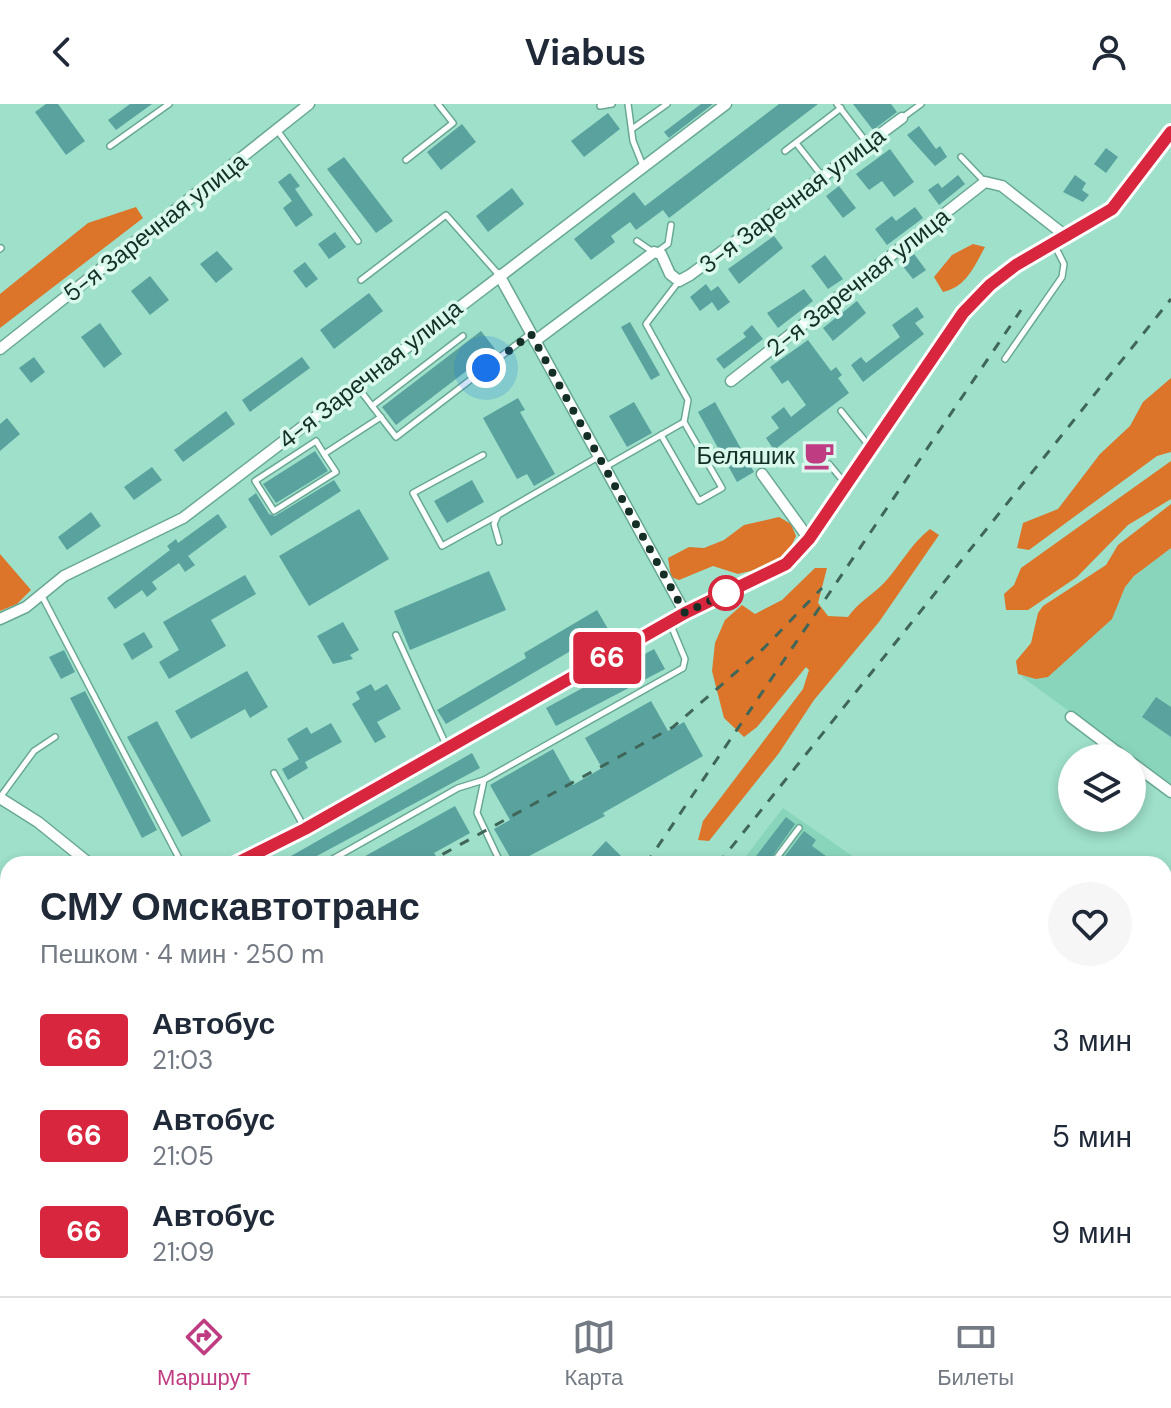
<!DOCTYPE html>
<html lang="ru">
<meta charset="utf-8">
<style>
body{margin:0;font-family:"DM Sans",sans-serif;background:#f6f6f7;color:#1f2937;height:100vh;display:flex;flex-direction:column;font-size:30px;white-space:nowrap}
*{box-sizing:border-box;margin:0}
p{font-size:26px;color:#747a83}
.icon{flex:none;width:44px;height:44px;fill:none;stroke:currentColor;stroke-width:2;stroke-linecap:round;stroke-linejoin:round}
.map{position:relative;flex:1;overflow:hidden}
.panel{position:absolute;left:0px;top:752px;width:1172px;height:440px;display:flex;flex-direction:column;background:#fff;border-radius:24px 24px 0 0;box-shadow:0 4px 12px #0003}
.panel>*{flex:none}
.badge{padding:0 16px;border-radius:6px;font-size:28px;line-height:52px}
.controls{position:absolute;left:1058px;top:640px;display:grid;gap:16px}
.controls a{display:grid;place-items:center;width:88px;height:88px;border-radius:50%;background:#fff;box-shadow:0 4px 12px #0003;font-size:40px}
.you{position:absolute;width:40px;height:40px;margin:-20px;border:6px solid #fff;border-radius:50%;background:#1a73e8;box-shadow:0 0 0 12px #1a73e833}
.map>.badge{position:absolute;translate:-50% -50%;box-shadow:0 0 0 4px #fff}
.round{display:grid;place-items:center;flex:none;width:84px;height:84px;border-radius:42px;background:#f6f6f7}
.head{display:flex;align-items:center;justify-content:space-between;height:136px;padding:0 40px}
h1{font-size:38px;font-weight:700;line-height:60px}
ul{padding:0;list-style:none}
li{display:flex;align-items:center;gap:24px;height:96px;padding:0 40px}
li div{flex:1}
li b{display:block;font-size:30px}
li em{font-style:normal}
li .badge{min-width:88px;font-weight:700;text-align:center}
header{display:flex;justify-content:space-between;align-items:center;height:104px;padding:0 40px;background:#fff;font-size:36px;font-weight:700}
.dock{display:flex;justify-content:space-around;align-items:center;height:112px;border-top:2px solid #e0e1e3;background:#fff;font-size:22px;color:#747a83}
.dock a{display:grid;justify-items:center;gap:4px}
.dock .selected{color:#c03c82}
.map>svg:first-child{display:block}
</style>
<header><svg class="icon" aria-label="back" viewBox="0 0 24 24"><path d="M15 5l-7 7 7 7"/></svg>Viabus<svg class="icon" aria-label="person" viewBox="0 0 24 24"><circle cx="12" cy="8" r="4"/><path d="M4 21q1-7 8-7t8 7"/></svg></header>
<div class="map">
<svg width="1171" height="1192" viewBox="0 0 1171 1192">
<rect width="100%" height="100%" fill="#9ee0ca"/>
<g fill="#89d5bc">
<path d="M1171,440V681L1022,573Z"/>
<path d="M783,704L864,760H740Z"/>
<path d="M1164,889L1171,894V1192H452L441,1184H1164Z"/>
</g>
<g fill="#dc7429">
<path d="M136,103L143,114L0,224V190L88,119Z"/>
<path d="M973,140L985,143C974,163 966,183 943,188L934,173L952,151Z"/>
<path d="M1171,274V348L1157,352L1029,446L1017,444L1023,419L1058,405L1100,350L1130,322L1143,298Z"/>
<path d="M1171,357V395L1128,421L1077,473L1028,506H1006L1004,490L1014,481L1021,464Z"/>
<path d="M1171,400V444L1134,472L1125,483L1112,515L1048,573L1036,575L1018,570L1016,557L1031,539L1038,509L1043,502L1106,461L1118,441Z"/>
<path d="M779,413L791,420L796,432L788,449L767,463L738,470L713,462L679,476L671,473L668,454L689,443L704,444L724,436L744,421Z"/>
<path d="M930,425L939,431L879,518L814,596L779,649L709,737L698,736L703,717L803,585L809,566L806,563L757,623L744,633L724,614L712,567L715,539L725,516L742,501L755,510L782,496L815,464H827L818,499L828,512L848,513C858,498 873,491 885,478C901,460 911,440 930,425Z"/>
<path d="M0,450L31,486L17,500L0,507Z"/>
</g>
<g fill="#59a29e">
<path d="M46,0H58L85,37L66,51L35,8Z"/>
<path d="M130,0H152L116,26L108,16Z"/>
<path d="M701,0H713L669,34L664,28Z"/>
<path d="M779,0H818L669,114L663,106L636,126L630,118L611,132L615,138L591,156L574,135L634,88L645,102Z"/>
<path d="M853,0H891L897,8L873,26Z"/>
<path d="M608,9L620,25L584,53L571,37Z"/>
<path d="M462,20L476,38L441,66L427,48Z"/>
<path d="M919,22L936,45L940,42L947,53L935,62L907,31Z"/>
<path d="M1106,44L1118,53L1106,69L1094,60Z"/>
<path d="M890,45L914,78L894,93L882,77L869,86L856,70Z"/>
<path d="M344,53L393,117L376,129L327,65Z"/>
<path d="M290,69L300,82L295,85L313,111L296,123L283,104L292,97L278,78Z"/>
<path d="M958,71L965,80L939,101L928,86L938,79L942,84Z"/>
<path d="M1075,71L1086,79L1082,86L1089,91L1083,98L1063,88Z"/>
<path d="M839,82L856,104L843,114L826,92Z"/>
<path d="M512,84L524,100L488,128L476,112Z"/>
<path d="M915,103L923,114L887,141L875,125L892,112L896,117Z"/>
<path d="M335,128L346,143L329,155L318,140Z"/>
<path d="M774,132L783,144L739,180L728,165Z"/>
<path d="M217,147L233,165L216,179L200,160Z"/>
<path d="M914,150L926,166L913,175L901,160Z"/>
<path d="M825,151L843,175L828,185L811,162Z"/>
<path d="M305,158L318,175L306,184L293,167Z"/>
<path d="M150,172L169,196L150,211L131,187Z"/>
<path d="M706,180L711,187L718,182L730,198L718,207L712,198L700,207L690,193Z"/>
<path d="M804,185L813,197L778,224L767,209Z"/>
<path d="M369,189L383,207L334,245L320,226Z"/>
<path d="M857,197L866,209L833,237L823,224Z"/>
<path d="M917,203L924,213L915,219L924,230L863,278L851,261L861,253L866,259L900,233L892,221Z"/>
<path d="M630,218L660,271L651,276L621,223Z"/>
<path d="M100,219L122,250L104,264L81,233Z"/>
<path d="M752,221L763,235L724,265L716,255L746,233L743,229Z"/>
<path d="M481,227L495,245L396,321L382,303Z"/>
<path d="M808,236L831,267L836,263L842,271L838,274L849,289L774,346L766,334L779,324L771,313L784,303L791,313L806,301L788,276L782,280L770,263Z"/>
<path d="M34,253L45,268L31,279L19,264Z"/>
<path d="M302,253L310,264L250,308L242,296Z"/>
<path d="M518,294L525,306L520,308L555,370L534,382L527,370L517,375L483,314Z"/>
<path d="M634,298L652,329L627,343L609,312Z"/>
<path d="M715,298L754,368L737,378L698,308Z"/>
<path d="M226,307L235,320L183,358L174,346Z"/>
<path d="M7,314L20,330L0,347V320Z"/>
<path d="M315,347L328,367L276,399L263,380Z"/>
<path d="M152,363L162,376L134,396L124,383Z"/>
<path d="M334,376L341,387L271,432L248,395L256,389L269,410L275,412Z"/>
<path d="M472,376L484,398L447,419L434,397Z"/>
<path d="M359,405L389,455L309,502L279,452Z"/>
<path d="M91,408L101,422L67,446L58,433Z"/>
<path d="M218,410L227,423L188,452L195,461L185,468L179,459L152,478L157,485L147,493L142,486L115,505L107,494L170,446L167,442L176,435L178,439Z"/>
<path d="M489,467L506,506L410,546L394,507Z"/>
<path d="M245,471L256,490L211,516L226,542L169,575L159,558L179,546L163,518Z"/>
<path d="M597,506L608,525L446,620L437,606L526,554L524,549Z"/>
<path d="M343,518L359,546L350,551L353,555L333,560L317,532Z"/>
<path d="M144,528L153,543L132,556L123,540Z"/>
<path d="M654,545L665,565L556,622L546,604Z"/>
<path d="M64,546L75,568L61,575L49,553Z"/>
<path d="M247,567L268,603L250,614L245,605L191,635L175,607Z"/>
<path d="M371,580L375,587L387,580L401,605L377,618L386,633L375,639L352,600L360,595L356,588Z"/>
<path d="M85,587L157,726L142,734L70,594Z"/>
<path d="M1156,593L1171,603V633L1142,613Z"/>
<path d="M651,597L668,627L684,618L703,652L603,709L605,712L514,760L494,725L510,716L490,681L553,645L573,681L602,664L585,634Z"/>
<path d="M157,617L211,717L182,733L127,633Z"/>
<path d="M331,619L342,638L305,658L308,664L288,676L282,665L299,655L287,635L307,623L311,630Z"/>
<path d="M472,649L480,664L302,760H277Z"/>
<path d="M455,702L470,729L434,749L441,760H351Z"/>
<path d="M786,713L795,720L767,760H750Z"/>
<path d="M804,727L816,736L812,742L837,760H779Z"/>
<path d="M606,737L629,760H584Z"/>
</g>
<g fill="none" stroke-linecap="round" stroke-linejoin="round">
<g stroke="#68a894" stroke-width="8">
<g id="lane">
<path d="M628,0L633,37L643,62"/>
<path d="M837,0L867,39"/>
<path d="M600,2L612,0"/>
<path d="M902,14L921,0"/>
<path d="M632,25L667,0"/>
<path d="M277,26L358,137"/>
<path d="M796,39L822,72"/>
<path d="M110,42L169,0"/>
<path d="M785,47L841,4"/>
<path d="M961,53L984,77"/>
<path d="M406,56L453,19L438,0"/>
<path d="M637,137L653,148"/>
<path d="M0,145L1,144"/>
<path d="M658,147L668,140L671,121"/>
<path d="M361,176L446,111L499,171"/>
<path d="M1005,255L1062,173L1064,160L1054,140"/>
<path d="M356,281L396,333L530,230"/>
<path d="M372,302L463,232"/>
<path d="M841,307L870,343"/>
<path d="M661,331L699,397L722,384L684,318L688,296L646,220L679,177"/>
<path d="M324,350L316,337L255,377L274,407L336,368L324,350L381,313"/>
<path d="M483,351L413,389L442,442L498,411"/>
<path d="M829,360L844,378"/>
<path d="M605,363L684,318"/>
<path d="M499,438L494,420L498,411L598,353"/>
<path d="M42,492L182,760"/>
<path d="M396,531L447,643"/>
<path d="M274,669L304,723"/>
<path d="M1,692L34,647L55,633"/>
<path d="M324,760L458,684L484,676"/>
<path d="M501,760L477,709L484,676L683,564L685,555L670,519"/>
<path d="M772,760L799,724"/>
<path d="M0,940L8,936"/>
<path d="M0,1007L8,1002"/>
<path d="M0,1058L5,1067L8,1066"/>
<path d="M1164,1102L1171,1093"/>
<path d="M1164,1131L1171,1137"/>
<path d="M463,1192L467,1184"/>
<path d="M676,1192L695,1188L701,1192"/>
<path d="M754,1192L759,1184"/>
</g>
</g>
<g stroke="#68a894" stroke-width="13">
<g id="street">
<path d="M499,171L685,509"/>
<path d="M535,237L654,148L661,150L670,170L679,177L690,171L902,14"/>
<path d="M0,245L309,0"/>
<path d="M731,277L985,78L1002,82L1067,133"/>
<path d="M762,370L809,435"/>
<path d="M0,515L26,503L64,472L183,414L726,0"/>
<path d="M1071,613L1125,654"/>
<path d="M1132,659L1171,688"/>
<path d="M0,694L38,718L90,760"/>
</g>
</g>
<g stroke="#68a894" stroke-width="17">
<g id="secondary">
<path d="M235,760L305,725L685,509L786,460L809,435L963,209L990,181L1016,161L1112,105L1171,28"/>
<path d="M0,836L8,832"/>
<path d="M85,1192L99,1184"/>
<path d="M288,1192L291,1184"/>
</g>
</g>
<use href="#lane" stroke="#fff" stroke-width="5"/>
<use href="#street" stroke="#fff" stroke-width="10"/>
<use href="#secondary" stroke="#dcf1fc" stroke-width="14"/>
<g stroke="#3f6659" stroke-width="3" stroke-dasharray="10 10" stroke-linecap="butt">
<path d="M425,760L673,623L764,544L822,484"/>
<path d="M646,760L1021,206"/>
<path d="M718,760L1171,195"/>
<path d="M141,1192L156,1184"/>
<path d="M226,1192L237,1184"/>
<path d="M266,1192L274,1184"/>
<path d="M360,1192L365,1184"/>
<path d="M384,1192L389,1184"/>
</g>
</g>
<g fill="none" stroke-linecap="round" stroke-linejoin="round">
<g stroke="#fff" stroke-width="18">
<path id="line" d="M235,760L305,725L685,509L786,460L809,435L963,209L990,181L1016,161L1112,105L1171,28"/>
</g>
<use href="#line" stroke="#d7263d" stroke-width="12"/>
<path stroke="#142f26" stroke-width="8" stroke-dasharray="0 14.4" d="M486,264L531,230L685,509L732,486L726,489"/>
</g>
<defs>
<g id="cafe-bare" transform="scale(2.4)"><path d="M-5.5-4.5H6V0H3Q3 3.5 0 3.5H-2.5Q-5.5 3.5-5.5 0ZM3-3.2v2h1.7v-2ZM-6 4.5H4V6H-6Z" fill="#c03c82" stroke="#d9f9ed" stroke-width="2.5" paint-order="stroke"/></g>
</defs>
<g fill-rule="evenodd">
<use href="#cafe-bare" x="819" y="351"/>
</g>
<circle fill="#fff" stroke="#d7263d" stroke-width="4" cx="726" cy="489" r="16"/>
<g text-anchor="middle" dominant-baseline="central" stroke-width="7" stroke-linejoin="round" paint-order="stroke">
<g font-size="24" fill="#142f26" stroke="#d9f9ed">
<text transform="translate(792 96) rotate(-37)">3-я Заречная улица</text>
<text transform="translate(155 123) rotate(-38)">5-я Заречная улица</text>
<text transform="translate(858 178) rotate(-38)">2-я Заречная улица</text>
<text transform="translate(370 270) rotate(-38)">4-я Заречная улица</text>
</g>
<g font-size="24" fill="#142f26" stroke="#d9f9ed" text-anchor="end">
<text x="795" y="351">Беляшик</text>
</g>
</g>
</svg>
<div class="controls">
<a><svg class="icon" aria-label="layers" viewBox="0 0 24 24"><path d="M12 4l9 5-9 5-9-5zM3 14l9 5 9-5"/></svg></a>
</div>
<div class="you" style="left:486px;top:264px"></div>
<b class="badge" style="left:607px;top:554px;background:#d7263d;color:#fff">66</b>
<section class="panel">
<div class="head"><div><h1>СМУ Омскавтотранс</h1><p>Пешком · 4 мин · 250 m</p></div><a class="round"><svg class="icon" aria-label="heart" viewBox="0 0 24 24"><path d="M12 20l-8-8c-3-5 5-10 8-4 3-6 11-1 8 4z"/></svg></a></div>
<ul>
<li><span class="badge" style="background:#d7263d;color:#fff">66</span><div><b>Автобус</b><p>21:03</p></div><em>3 мин</em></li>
<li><span class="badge" style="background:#d7263d;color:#fff">66</span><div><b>Автобус</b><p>21:05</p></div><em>5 мин</em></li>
<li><span class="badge" style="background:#d7263d;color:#fff">66</span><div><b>Автобус</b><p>21:09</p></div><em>9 мин</em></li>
</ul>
</section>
</div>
<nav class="dock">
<a class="selected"><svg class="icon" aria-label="directions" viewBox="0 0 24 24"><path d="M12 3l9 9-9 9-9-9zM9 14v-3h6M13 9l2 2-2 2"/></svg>Маршрут</a>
<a><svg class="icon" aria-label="map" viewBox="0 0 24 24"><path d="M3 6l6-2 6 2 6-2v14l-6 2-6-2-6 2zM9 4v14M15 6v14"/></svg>Карта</a>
<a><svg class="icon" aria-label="tickets" viewBox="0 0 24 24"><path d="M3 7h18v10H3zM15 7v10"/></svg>Билеты</a>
</nav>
